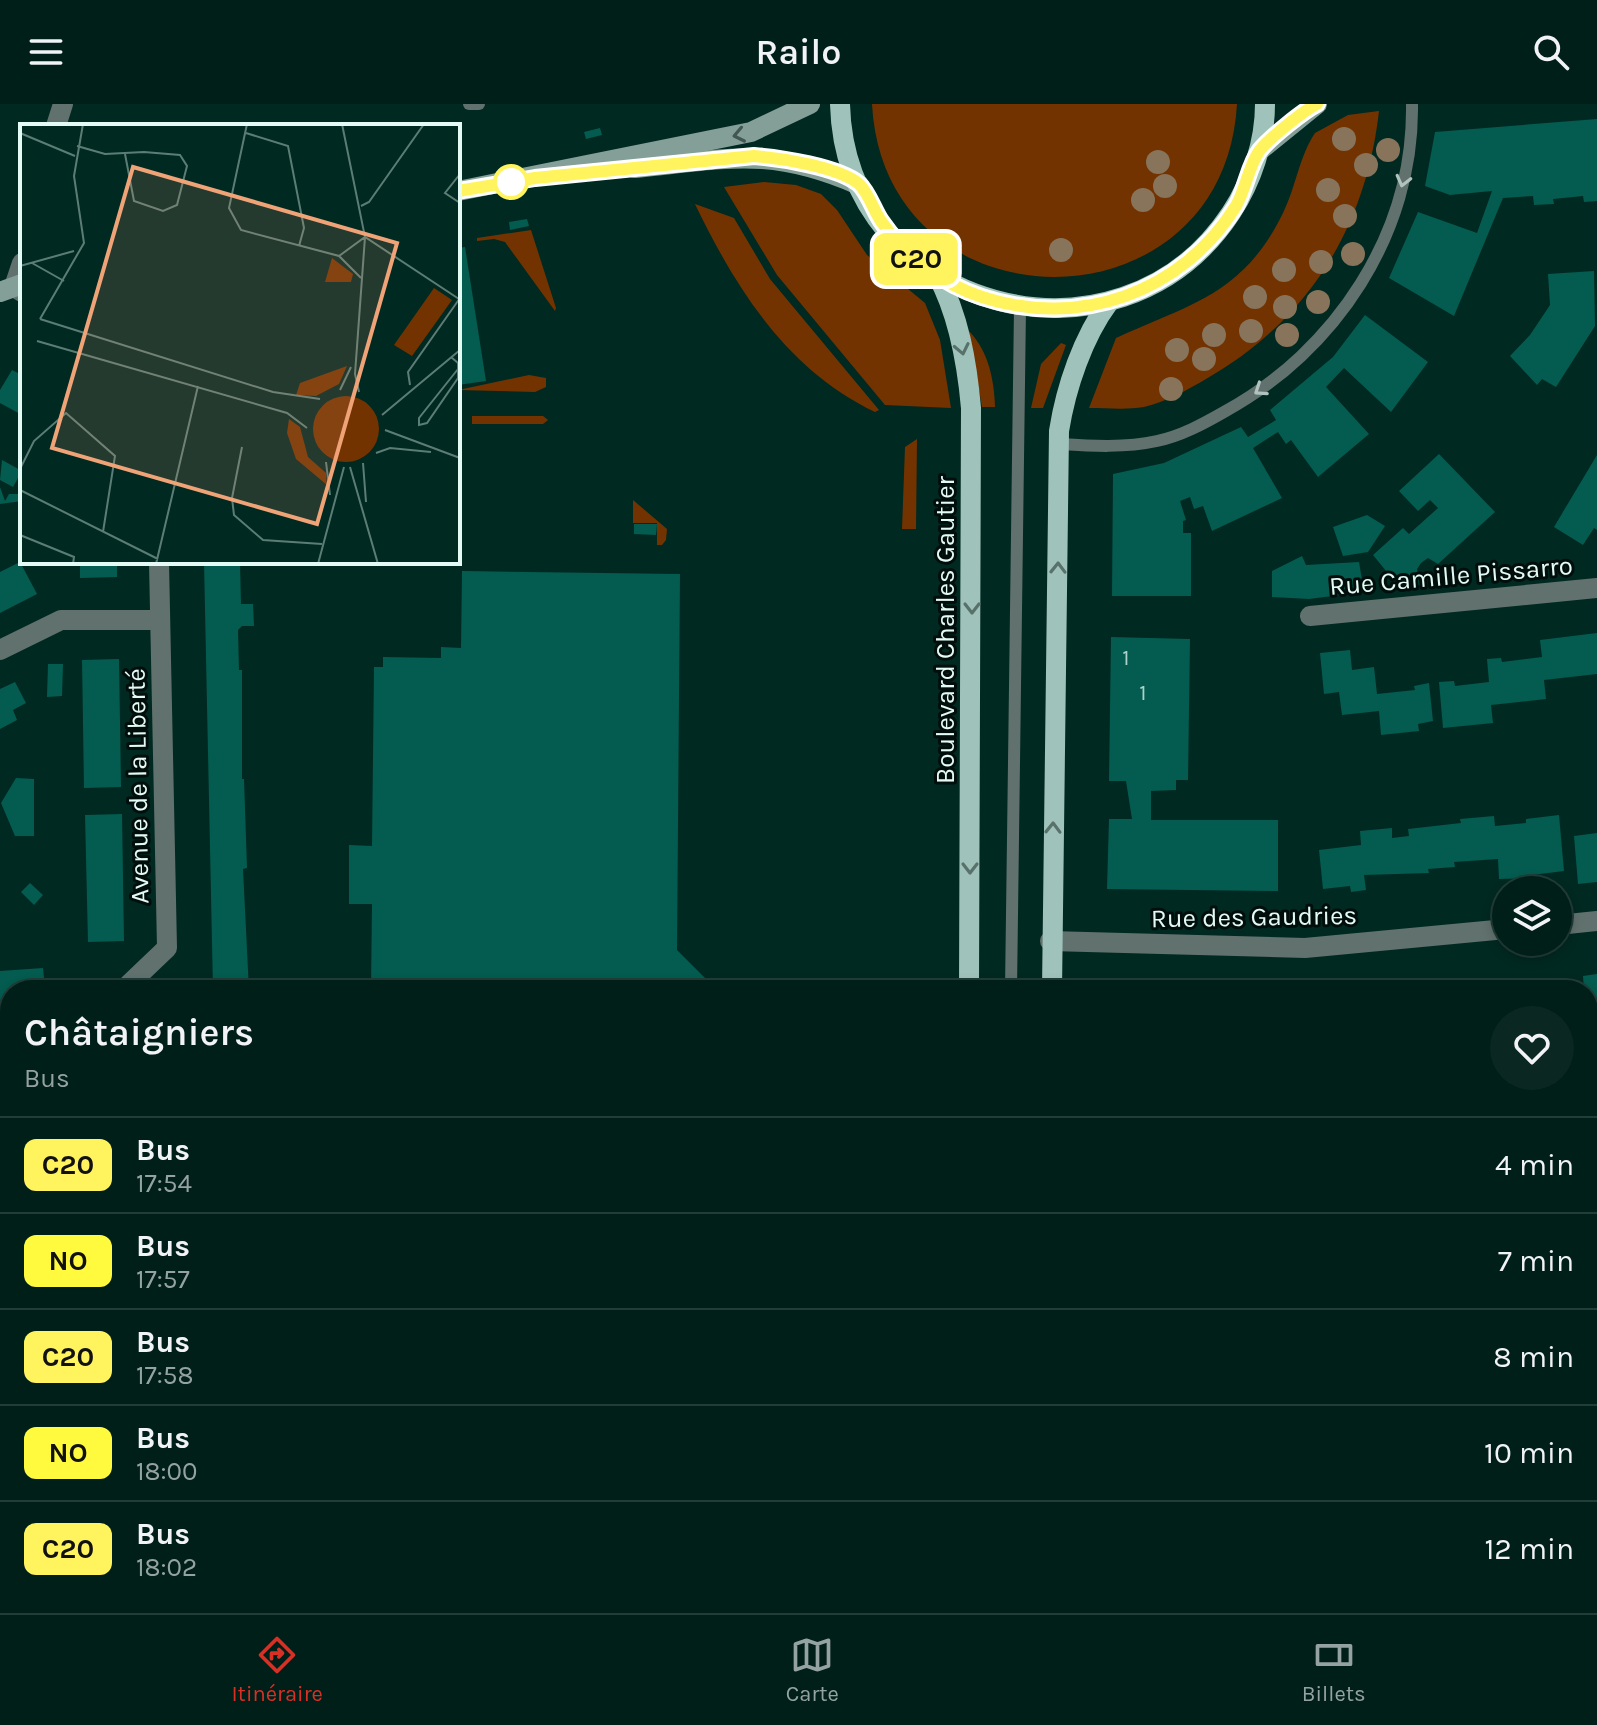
<!DOCTYPE html>
<html lang="fr">
<meta charset="utf-8">
<style>
body{margin:0;font-family:Karla,sans-serif;background:#0a2722;color:#f1f3f6;height:100vh;display:flex;flex-direction:column;font-size:30px;white-space:nowrap}
*{box-sizing:border-box;margin:0}
p{font-size:26px;color:#95a2a2}
.icon{flex:none;width:44px;height:44px;fill:none;stroke:currentColor;stroke-width:2;stroke-linecap:round;stroke-linejoin:round}
.map{position:relative;flex:1;overflow:hidden}
.sheet{position:absolute;left:0px;top:876px;width:1598px;height:634px;display:flex;flex-direction:column;background:#001f19;border-radius:32px 32px 0 0;box-shadow:0 4px 12px #0003,0 0 0 2px #223d38}
.sheet>*{flex:none}
.badge{padding:0 16px;border-radius:12px;font-size:28px;line-height:52px}
.fabs{position:absolute;left:1492px;top:772px;display:grid;gap:16px}
.fabs a{display:grid;place-items:center;width:80px;height:80px;border-radius:50%;background:#001f19;box-shadow:0 4px 12px #0003,0 0 0 2px #223d38;font-size:40px}
.map>.badge{position:absolute;translate:-50% -50%;box-shadow:0 0 0 4px #fff}
.round{display:grid;place-items:center;flex:none;width:84px;height:84px;border-radius:42px;background:#0a2722}
.overview{display:flex;align-items:center;justify-content:space-between;height:136px;padding:0 24px}
h1{font-size:38px;font-weight:600;line-height:60px}
ul{padding:0;list-style:none}
li{display:flex;align-items:center;gap:24px;height:96px;padding:0 24px;border-top:2px solid #223d38}
li div{flex:1}
li b{display:block;font-size:30px}
li em{font-style:normal}
li .badge{min-width:88px;font-weight:700;text-align:center}
header{display:flex;justify-content:space-between;align-items:center;height:104px;padding:0 24px;background:#001f19;font-size:36px;font-weight:600}
.menu{display:flex;justify-content:space-around;align-items:center;height:112px;border-top:2px solid #223d38;background:#001f19;font-size:22px;color:#95a2a2}
.menu a{display:grid;justify-items:center;gap:4px}
.menu .current{color:#d93025}
.map>svg:first-child{display:block}
</style>
<header><svg class="icon" aria-label="menu" viewBox="0 0 24 24"><path d="M4 6h16M4 12h16M4 18h16"/></svg>Railo<svg class="icon" aria-label="search" viewBox="0 0 24 24"><circle cx="10" cy="10" r="6"/><path d="M15 15l6 6"/></svg></header>
<div class="map">
<svg width="1597" height="1509" viewBox="0 0 1597 1509">
<rect width="100%" height="100%" fill="#002921"/>
<g fill="#733300">
<path d="M872,0H1237C1224,231 884,230 872,0Z"/>
<path d="M1379,7C1366,123 1309,216 1206,275C1187,286 1166,298 1144,303C1126,306 1107,304 1089,304L1116,234C1190,200 1243,191 1283,109C1296,83 1299,53 1315,29L1348,11Z"/>
<path d="M764,78L796,81L821,90L837,106L867,151L925,199L940,236L951,304L885,301L777,171L724,83Z"/>
<path d="M695,100L734,114L770,175L879,306L875,308C787,266 736,185 695,100Z"/>
<path d="M531,126L556,204L555,207L505,138L494,135L477,137V134Z"/>
<path d="M969,227C989,248 994,276 995,303H982Z"/>
<path d="M1061,239L1066,241L1043,304H1031L1041,260Z"/>
<path d="M529,271L546,274V283L535,288L458,286Z"/>
<path d="M472,312H543L548,316L543,320H472Z"/>
<path d="M917,335L916,425H902L905,343Z"/>
<path d="M633,396L667,425L666,436L662,441H657V419H633Z"/>
</g>
<g fill="#035c4f">
<path d="M1597,15V97L1584,98L1583,92L1553,95L1554,100L1534,101L1533,92L1503,94L1454,212L1389,174L1418,108L1477,129L1492,87L1450,91L1425,82L1435,28Z"/>
<path d="M600,24L602,31L586,35L584,28Z"/>
<path d="M527,115L529,122L510,126L509,118Z"/>
<path d="M465,143L486,277L458,281V144Z"/>
<path d="M1594,167L1595,222L1556,283L1542,275L1537,281L1510,252L1530,231L1550,201L1548,170Z"/>
<path d="M1365,211L1428,258L1391,308L1344,264L1326,283L1369,330L1318,373L1291,336L1286,340L1278,328L1253,344L1282,394L1212,427L1203,402L1194,405L1190,393L1180,397L1186,416L1183,417V429H1191V492H1112L1113,370L1164,359L1241,323L1248,333L1276,316L1270,306L1333,253Z"/>
<path d="M12,266L22,271V311L0,299V286Z"/>
<path d="M1439,350L1495,408L1438,460L1428,454L1421,459L1417,465L1420,481L1400,484L1373,451L1403,424L1409,430L1438,404L1430,396L1418,407L1399,387Z"/>
<path d="M1597,351V426L1594,424L1583,441L1554,423Z"/>
<path d="M2,356L22,367L13,383L0,376Z"/>
<path d="M0,383L5,397L9,390H22V397L0,400Z"/>
<path d="M1367,411L1385,422L1368,448L1343,452L1333,423Z"/>
<path d="M634,420H657L656,431L634,430Z"/>
<path d="M1302,452L1306,461L1359,458L1364,488L1309,495L1272,493V467Z"/>
<path d="M20,458L37,490L0,509V468Z"/>
<path d="M80,458H117V473L80,474Z"/>
<path d="M204,458H240L241,500H253L254,522H242L238,526L239,566H242V675H244L247,764L243,765L249,886H213Z"/>
<path d="M462,467L680,470L677,846L717,886H371L372,800H349V741L372,742L374,563H383V553L441,554V543L461,544Z"/>
<path d="M1597,529V570L1544,576L1546,595L1491,601L1493,619L1443,624L1439,578L1454,577L1455,582L1489,578L1487,555L1501,554L1502,558L1542,553L1540,536Z"/>
<path d="M1111,533L1190,535L1188,676H1176V686L1151,687V716H1278V787L1107,785L1109,715H1132L1126,677H1109Z"/>
<path d="M1350,546L1352,566L1374,563L1377,590L1415,586L1414,582L1429,579L1433,617L1418,620L1419,627L1381,631L1379,607L1342,611L1339,588L1324,590L1320,549Z"/>
<path d="M119,555L121,683L84,684L82,556Z"/>
<path d="M48,560H63L62,592L47,593Z"/>
<path d="M15,578L26,599L13,606L17,616L0,625V585Z"/>
<path d="M16,674L34,675V732H15L1,699Z"/>
<path d="M122,710L124,837L88,838L85,711Z"/>
<path d="M1559,711L1564,767L1532,771V774L1499,775L1498,755L1454,758L1455,763L1428,765L1429,769L1364,771L1366,786L1351,788L1350,782L1323,785L1319,746L1361,741L1360,727L1392,724V734L1409,732L1408,725L1461,719L1460,715L1494,712L1495,722L1526,719V715Z"/>
<path d="M1597,729V778L1578,780L1574,732Z"/>
<path d="M30,779L43,791L34,801L21,788Z"/>
<path d="M43,864L44,874H59L60,886H10V901L0,902V867Z"/>
<path d="M1597,870V923L1588,925V886H1584L1583,872Z"/>
<path d="M1505,877L1506,886H1463L1462,881Z"/>
<path d="M1535,882L1536,886H1516V884Z"/>
<path d="M0,1037H10V1070L0,1071Z"/>
<path d="M1588,1038H1597V1079L1588,1081Z"/>
<path d="M10,1120V1170L1,1171L0,1121Z"/>
<path d="M1597,1207V1249L1588,1240V1213Z"/>
<path d="M224,1500H258L267,1509H216Z"/>
<path d="M1304,1500H1318L1332,1509H1299Z"/>
<path d="M1441,1500H1483L1497,1509H1455Z"/>
<path d="M1517,1500H1528L1537,1505L1535,1509H1511Z"/>
</g>
<g fill="none" stroke-linecap="round" stroke-linejoin="round">
<g stroke="#61716d" stroke-width="12">
<path d="M469,0H479"/>
<path d="M1060,340C1092,342 1125,344 1157,337C1181,332 1203,320 1224,308C1336,247 1414,129 1412,0"/>
<path d="M1011,886L1020,203"/>
<path d="M1006,1509V1500"/>
</g>
<g stroke="#61716d" stroke-width="20">
<path d="M56,22L63,0"/>
<path d="M22,159L14,183L22,188"/>
<path d="M1310,512L1597,484"/>
<path d="M0,546L61,516H160"/>
<path d="M1558,821L1597,817"/>
<path d="M1050,837L1305,844L1506,825"/>
<path d="M123,886L167,844L159,458"/>
<path d="M0,945L10,944"/>
<path d="M1588,1155L1597,1154"/>
<path d="M0,1219H10"/>
<path d="M1415,1500L1428,1509"/>
<path d="M98,1509L121,1500"/>
</g>
<g stroke="#849f98" stroke-width="20">
<path d="M1259,47L1317,0"/>
<path d="M635,64C727,55 770,42 859,81"/>
<path d="M458,87L751,28L810,0"/>
<path d="M0,188L22,180"/>
</g>
<g stroke="#9fc3ba" stroke-width="20">
<path d="M840,0C845,206 1118,280 1231,109C1252,77 1265,38 1265,0"/>
<path d="M937,171C959,211 967,259 971,304L969,886"/>
<path d="M1052,886L1059,327C1066,283 1083,233 1109,198"/>
<path d="M964,1509V1500"/>
<path d="M1045,1509V1500"/>
</g>
</g>
<g fill="#87745b">
<circle cx="1344" cy="35" r="12"/>
<circle cx="1388" cy="46" r="12"/>
<circle cx="1158" cy="58" r="12"/>
<circle cx="1366" cy="61" r="12"/>
<circle cx="1165" cy="82" r="12"/>
<circle cx="1328" cy="86" r="12"/>
<circle cx="1143" cy="96" r="12"/>
<circle cx="1345" cy="112" r="12"/>
<circle cx="1061" cy="146" r="12"/>
<circle cx="1353" cy="150" r="12"/>
<circle cx="1321" cy="158" r="12"/>
<circle cx="1284" cy="166" r="12"/>
<circle cx="1255" cy="193" r="12"/>
<circle cx="1318" cy="198" r="12"/>
<circle cx="1285" cy="203" r="12"/>
<circle cx="1251" cy="227" r="12"/>
<circle cx="1214" cy="231" r="12"/>
<circle cx="1287" cy="231" r="12"/>
<circle cx="1177" cy="246" r="12"/>
<circle cx="1204" cy="255" r="12"/>
<circle cx="1171" cy="285" r="12"/>
</g>
<defs><path id="oneway-chevron" d="M-2-3.5L2.5 0L-2 3.5" fill="none" stroke-width="1.6" stroke-linecap="round" stroke-linejoin="round" transform="scale(2)"/></defs>
<use stroke="#425652" href="#oneway-chevron" transform="translate(739 31) rotate(168)"/>
<g stroke="#b0c3be">
<use href="#oneway-chevron" transform="translate(1403 77) rotate(104)"/>
<use href="#oneway-chevron" transform="translate(1260 286) rotate(146)"/>
</g>
<g stroke="#58726b">
<use href="#oneway-chevron" transform="translate(962 245) rotate(78)"/>
<use href="#oneway-chevron" transform="translate(1058 464) rotate(-89)"/>
<use href="#oneway-chevron" transform="translate(972 504) rotate(90)"/>
<use href="#oneway-chevron" transform="translate(1053 724) rotate(-89)"/>
<use href="#oneway-chevron" transform="translate(970 764) rotate(90)"/>
</g>
<g fill="none" stroke-linecap="round" stroke-linejoin="round">
<g stroke="#fff" stroke-width="18">
<path id="line" d="M458,87L535,74L754,52C780,54 839,63 859,80C868,88 874,107 881,117C904,151 942,180 982,193C1079,225 1182,189 1236,102C1246,85 1249,60 1260,46C1270,34 1303,7 1317,0"/>
</g>
<use href="#line" stroke="#fff45e" stroke-width="12"/>
</g>
<circle fill="#fff" stroke="#fff45e" stroke-width="4" cx="511" cy="78" r="16"/>
<g text-anchor="middle" dominant-baseline="central" stroke-width="6" stroke-linejoin="round" paint-order="stroke">
<g font-size="22" fill="#acd2cb">
<text x="1126" y="554">1</text>
<text x="1143" y="589">1</text>
</g>
<g font-size="26" fill="#e4faf4" stroke="#010e0b">
<text transform="translate(1451 472) rotate(-5)">Rue Camille Pissarro</text>
<text transform="translate(945 526) rotate(-90)">Boulevard Charles Gautier</text>
<text transform="translate(138 682) rotate(-91)">Avenue de la Liberté</text>
<text transform="translate(1254 813) rotate(-1)">Rue des Gaudries</text>
</g>
</g>
<g transform="translate(20 20)">
<rect width="440" height="440" fill="#002921"/>
<path d="M312,134L333,150L331,158H305ZM414,164L432,176L392,232L374,221ZM327,242L319,260L296,272L276,271L280,259ZM293 305a33 33 0 1 1 66 0a33 33 0 1 1-66 0ZM269,295L280,303L288,333L306,349L307,361L276,335L267,309Z" fill="#733300"/>
<path fill="none" stroke="#5b7d75" stroke-width="2" d="M227,0L209,84L221,106L319,132L341,154M322,0L345,113L335,250L339,268M0,9L55,32M226,9L268,22L284,104L279,122M57,22L85,30L124,28L160,31L167,42L157,81L143,87L114,77L105,30M440,50L425,69L440,79M341,82L349,78L404,0M319,132L345,113L439,175M12,139L44,157M0,142L54,127M20,195L64,119L54,52L63,0M20,195L253,268L300,275M17,217L267,289L287,304M431,233L438,239V254L407,299L399,301V294L438,245M390,261L388,248L440,174M320,266L331,243M362,291L440,226M365,306L440,334M222,323L212,374L214,391L243,416L302,420M356,329L370,324L411,328M306,338L310,371M343,339L346,378M330,343L358,440M0,345L14,317L46,289L95,332L83,408M0,366L138,435M0,411L54,433L53,440M136,440L178,262M298,440L324,343"/>
<path fill="#efa377" fill-opacity="0.15" stroke="#efa377" stroke-width="4" d="M113,43L377,119L297,400L32,324Z"/>
<rect width="440" height="440" fill="none" stroke="#e4faf4" stroke-width="4"/>
</g>
</svg>
<div class="fabs">
<a><svg class="icon" aria-label="layers" viewBox="0 0 24 24"><path d="M12 4l9 5-9 5-9-5zM3 14l9 5 9-5"/></svg></a>
</div>
<b class="badge" style="left:916px;top:155px;background:#fff45e;color:#111">C20</b>
<section class="sheet">
<div class="overview"><div><h1>Châtaigniers</h1><p>Bus</p></div><a class="round"><svg class="icon" aria-label="heart" viewBox="0 0 24 24"><path d="M12 20l-8-8c-3-5 5-10 8-4 3-6 11-1 8 4z"/></svg></a></div>
<ul>
<li><span class="badge" style="background:#fff45e;color:#111">C20</span><div><b>Bus</b><p>17:54</p></div><em>4 min</em></li>
<li><span class="badge" style="background:#fffa3e;color:#111">NO</span><div><b>Bus</b><p>17:57</p></div><em>7 min</em></li>
<li><span class="badge" style="background:#fff45e;color:#111">C20</span><div><b>Bus</b><p>17:58</p></div><em>8 min</em></li>
<li><span class="badge" style="background:#fffa3e;color:#111">NO</span><div><b>Bus</b><p>18:00</p></div><em>10 min</em></li>
<li><span class="badge" style="background:#fff45e;color:#111">C20</span><div><b>Bus</b><p>18:02</p></div><em>12 min</em></li>
</ul>
</section>
</div>
<nav class="menu">
<a class="current"><svg class="icon" aria-label="directions" viewBox="0 0 24 24"><path d="M12 3l9 9-9 9-9-9zM9 14v-3h6M13 9l2 2-2 2"/></svg>Itinéraire</a>
<a><svg class="icon" aria-label="map" viewBox="0 0 24 24"><path d="M3 6l6-2 6 2 6-2v14l-6 2-6-2-6 2zM9 4v14M15 6v14"/></svg>Carte</a>
<a><svg class="icon" aria-label="tickets" viewBox="0 0 24 24"><path d="M3 7h18v10H3zM15 7v10"/></svg>Billets</a>
</nav>
